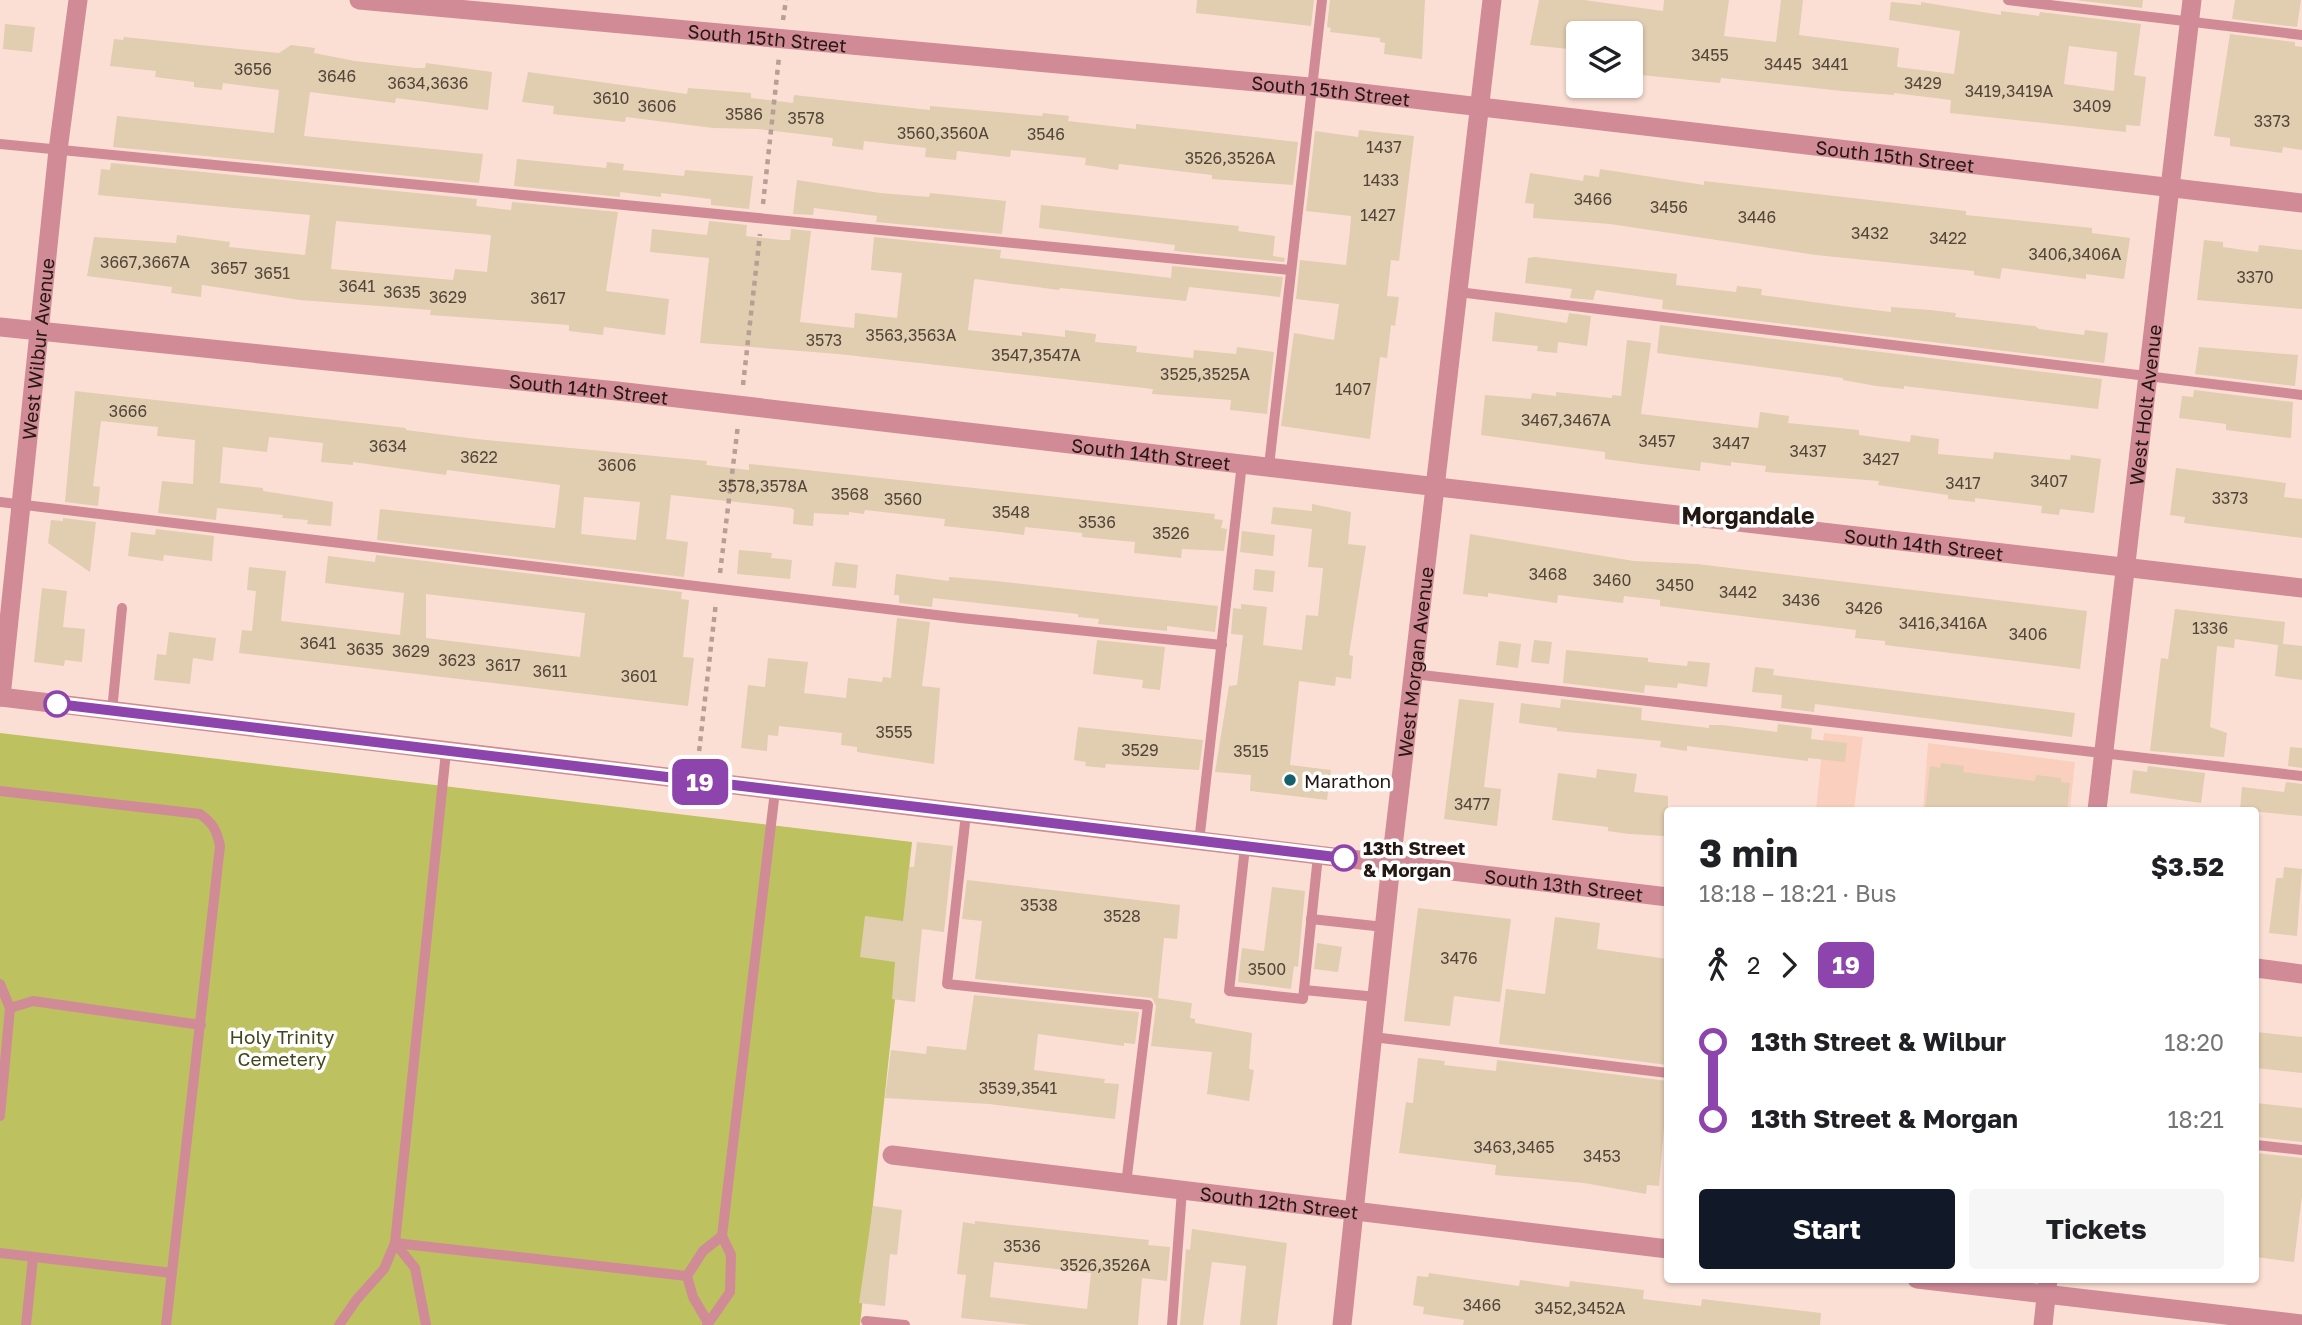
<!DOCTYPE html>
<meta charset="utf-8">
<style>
body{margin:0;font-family:"Golos Text",sans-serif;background:#f6f6f6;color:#202124;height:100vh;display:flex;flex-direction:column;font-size:26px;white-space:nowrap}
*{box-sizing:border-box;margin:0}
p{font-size:23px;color:#757577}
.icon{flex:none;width:38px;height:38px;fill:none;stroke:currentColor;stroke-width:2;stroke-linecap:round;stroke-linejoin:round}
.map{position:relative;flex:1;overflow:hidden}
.drawer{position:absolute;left:1664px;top:807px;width:595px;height:476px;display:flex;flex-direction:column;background:#fff;border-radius:7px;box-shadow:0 2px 5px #0004}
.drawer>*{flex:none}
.badge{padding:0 14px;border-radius:10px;font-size:24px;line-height:46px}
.controls{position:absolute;left:1566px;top:21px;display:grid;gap:14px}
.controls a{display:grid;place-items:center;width:77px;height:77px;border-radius:7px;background:#fff;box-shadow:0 2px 5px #0004;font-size:35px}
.map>.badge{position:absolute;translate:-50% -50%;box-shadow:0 0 0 4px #fff}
.legs{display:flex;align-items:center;gap:10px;height:77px;padding:0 35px;font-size:23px}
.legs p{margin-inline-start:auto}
.headline{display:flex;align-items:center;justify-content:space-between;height:119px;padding:0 35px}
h1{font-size:38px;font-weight:700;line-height:52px}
.action{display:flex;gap:14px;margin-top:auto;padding:14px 35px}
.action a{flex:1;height:80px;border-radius:7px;background:#111827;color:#fff;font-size:28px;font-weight:700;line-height:80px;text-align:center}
.action a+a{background:#f6f6f6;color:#202124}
ul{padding:0 35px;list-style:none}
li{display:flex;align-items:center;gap:24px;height:77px;font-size:26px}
li i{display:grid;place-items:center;width:10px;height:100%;margin:0 9px;background:currentColor}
li i::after{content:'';width:18px;height:18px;margin:-9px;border:5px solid;border-radius:50%;background:#fff}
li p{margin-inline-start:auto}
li:first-child i{background:linear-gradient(#0000 50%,currentColor 0)}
li:last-child i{background:linear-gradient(currentColor 50%,#0000 0)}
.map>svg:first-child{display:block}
</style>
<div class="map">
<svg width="2302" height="1325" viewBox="0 0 2302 1325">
<rect width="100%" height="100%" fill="#fcdfd4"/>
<g fill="#fbcfbe">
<path d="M1824,733L1863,737L1854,810H1816Z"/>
<path d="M1928,743L2075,762L2070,810H1923Z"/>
</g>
<path fill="#bdc15f" d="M0,733L912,842L860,1325H0Z"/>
<g fill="#e1cdb0" fill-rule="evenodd">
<path d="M1197,0H1314L1311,26L1196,13Z"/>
<path d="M1330,0H1425L1422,59L1384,54L1385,43L1380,42V38L1330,32L1331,28L1327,27Z"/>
<path d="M1539,0H1584L1663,11L1664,0H1729L1724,36L1776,42L1781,0H1803L1799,35L1899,48L1897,67L1954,74L1960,31L1889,20L1891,2L1921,5V2L2001,15V11L2039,16L2040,12L2141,24L2134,75L2146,77L2140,126L2126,125V132L1950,113L1951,100L1894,93V95L1842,91L1721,78L1720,83L1631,74V33H1578V50L1530,45ZM2069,46L2117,52L2114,91L2064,84Z"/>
<path d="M2075,0H2143L2142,8Z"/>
<path d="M2235,0H2301L2297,27L2232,19Z"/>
<path d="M5,24L35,27L32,52L3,49Z"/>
<path d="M2230,34L2295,42V46L2302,47V150L2283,147L2282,153L2230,146V138L2214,136Z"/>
<path d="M124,37L279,53L291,45L315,48L314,53L355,61L415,68H425L426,63L492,72L488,110L396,98L395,103L310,92L304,136L483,154L479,183L113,147L117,116L274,133L279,90L223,83L222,90L194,87V82L155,77L156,71L110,66L114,39L123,40Z"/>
<path d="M528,72L687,94L688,88L751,93V98L793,103L794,95L930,110V106L1042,116L1043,113L1069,116L1068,121L1136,129V124L1298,142L1293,185L1212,179V175L1119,164L1118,170L1085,165L1086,158L1011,150L1010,157L957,151L956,160L925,157L926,148L864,141L863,150L832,146L833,138L758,129L713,128L626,117L625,122L553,114L554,106L522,102Z"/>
<path d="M1359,130L1414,136L1399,261L1391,260L1387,296L1399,297L1395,326L1391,325L1387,358L1380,357L1370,439L1281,426L1294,333L1334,340L1339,304L1296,299L1300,260L1346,265L1350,230L1351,216L1306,211L1315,131L1358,137Z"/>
<path d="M517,159L606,168L607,162L624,164L623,170L684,176L685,170L753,176L749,209L711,205V199L661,193V197L620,192V197L514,186Z"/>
<path d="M111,163L477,199L476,206L511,210L512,202L618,212L606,291L669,299L665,335L604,327L603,335L569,331V325L430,315L431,310L300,300L202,285L201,297L171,293L172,287L87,276L94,237L176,243L177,235L230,242L229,247L305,255L310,215L98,195L101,169L110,170ZM336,221L491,235L487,272L455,269L453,280L331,269Z"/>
<path d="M1600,169L1704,185V181L1966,211V215L2092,228V233L2130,238L2124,279L2086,274V279L2002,268L2000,279L1974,275V271L1816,255L1610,224L1533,218L1534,204L1525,203L1530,173L1583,181L1584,175L1599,177Z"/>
<path d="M797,180L880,193L929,197L930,193L1006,201L1002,234L876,222L877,216L814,208L813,215L793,214Z"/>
<path d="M1041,205L1239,226L1238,231L1275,236L1273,256L1285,258L1284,262L1174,251L1175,245L1039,228Z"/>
<path d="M709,221L747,225L746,236L782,240H790L791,229L811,231L800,322L854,328L855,313L897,318L902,273L871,270L874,237L1001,250L1000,258L1171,278L1172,266L1283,277L1280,297L1189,287L1186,301L1060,288L1059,290L975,279L974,281L968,330L1022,336V332L1065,337V330L1096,334L1095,342L1137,346L1136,352L1193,358L1194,350L1236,354L1237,347L1274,352L1267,414L1230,410L1231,400L1152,394L1153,389L838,354L700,343L709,258L650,252L652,229L707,235Z"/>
<path d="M2204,240L2223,242V247L2258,252L2259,245L2302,250V309L2197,300Z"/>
<path d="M1535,257L1677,274L1676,285L1736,292L1737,286L1762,289L1761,295L1842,306L1891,312V307L1930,310L1956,313L1955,317L2035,326L2039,329L2084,335L2085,330L2108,333L2105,357L2104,363L1662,309L1663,300L1596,290L1593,300L1570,298L1572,289L1525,283L1528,258Z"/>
<path d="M1495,312L1567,323L1569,313L1591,316L1587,346L1558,342L1557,353L1537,351L1538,346L1492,341Z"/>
<path d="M1660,325L2102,379L2098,409L1904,386V389L1876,386L1843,380V378L1657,353Z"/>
<path d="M1627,340L1651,343L1641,414L1758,428L1760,412L1789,416L1788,423L1859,430V435L1910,442L1911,435L1939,439L1938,454L1993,459L1994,452L2070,460L2071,455L2101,459L2094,513L2060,509L2059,515L2041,513L2042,506L1975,498V502L1948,499V495L1878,485L1879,481L1765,472L1766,466L1731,462V466L1701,462L1700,471L1642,464L1605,459V452L1481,435L1485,395L1531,399L1532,393L1556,396V392L1612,398V395L1621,396Z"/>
<path d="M2199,347L2298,355L2295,386L2195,374Z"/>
<path d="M2194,390L2293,402L2291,438L2226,430V424L2179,418L2182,396L2193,397Z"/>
<path d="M75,391L406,428V430L476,439L707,461L706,465L749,470V464L760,465L1215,514L1214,519L1223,520L1221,528L1227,529L1224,551L1182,549L1181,558L1134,553L1135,542L1082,537V533L1025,527L1024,535L1009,533L944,526L945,519L865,510L864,514L849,512V515L814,513L813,526L793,524L794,510L791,508L671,495L666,539L688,542L684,577L377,540L380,509L555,528L560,485L447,470L446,475L353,462V465L321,462L323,443L269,437L267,452L223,447L220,483L263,488V491L333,502L331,526L307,524L308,520L282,518L283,515L217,508L216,520L158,513L162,481L193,484L195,440L157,436L158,427L101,421L93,486L100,487L98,506L65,502ZM584,497L640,502L636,540L581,534Z"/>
<path d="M2176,468L2286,483L2284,497L2302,499V538L2184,523L2185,517L2170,515Z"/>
<path d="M1312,504L1351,512L1348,544L1366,546L1349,655L1353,656L1351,679L1336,677L1335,686L1299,681L1290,765L1331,770L1327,800L1250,791L1251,775L1215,772L1229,686L1237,685L1243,635L1231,634L1233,608L1241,609V604L1267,607L1263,645L1302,650L1306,615L1318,616L1323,568L1308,567L1312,529L1271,524L1273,507L1312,511Z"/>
<path d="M63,518L96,522L90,572L48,543L51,520L63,521Z"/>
<path d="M156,529L214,536L212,561L164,555L163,561L128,556L131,532L155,535Z"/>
<path d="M1242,531L1275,535L1273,556L1240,552Z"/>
<path d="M1470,534L1634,561L1697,564L2087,611L2080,669L1885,645V641L1855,638L1856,630L1660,606V600L1624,596L1623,603L1558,595L1557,603L1488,593V597L1463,594Z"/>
<path d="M739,550L772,553L771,558L792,560L790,579L737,574Z"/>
<path d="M376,555L682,592L681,599L689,600L683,657L694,658L688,706L239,653L242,630L252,631L256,591L247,590L249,567L286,571L281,621L400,635L404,593L325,583L328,556L375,562ZM426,594L585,613L580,657L426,638Z"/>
<path d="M835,562L858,565L856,588L832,586Z"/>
<path d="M1255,569L1275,571L1273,592L1253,590Z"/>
<path d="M896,574L949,581V577L996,581L1218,606L1215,632L1167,626V631L1098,624L1099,619L1078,617V614L933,598L932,607L899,603V595H894Z"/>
<path d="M42,588L67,591L63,627L85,629L82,662L65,660L64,666L34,662Z"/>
<path d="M2175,609L2285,622L2283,644L2302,646V680L2275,676L2278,645L2235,639L2234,648L2217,646L2210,727L2227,733L2224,757L2150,751L2161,658L2168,659Z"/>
<path d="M897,618L930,622L922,686L940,688L934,764L857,752V747L841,745L842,733L779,726L778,736L768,735L767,751L741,748L748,685L765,687L768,658L808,662L804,693L846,698L848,678L882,682L883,677L891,678Z"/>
<path d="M169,632L216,638L213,661L193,658L190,684L154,680L157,654L166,655Z"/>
<path d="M1097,640L1165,647L1160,690L1142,688L1143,680L1093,674Z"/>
<path d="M1534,640L1552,642L1549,664L1531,662Z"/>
<path d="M1499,641L1521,644L1518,668L1496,665Z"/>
<path d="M1566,650L1648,658V662L1687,666L1688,661L1710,663L1707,687L1678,683L1677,688L1645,685L1644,693L1563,683Z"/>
<path d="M1755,667L1774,669L1773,675L2075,713L2072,737L1815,704L1814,712L1781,708L1782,695L1752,692Z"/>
<path d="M1459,699L1494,703L1484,787L1501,789L1497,826L1444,819Z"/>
<path d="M1561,699L1642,708L1641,720L1709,728V725H1722L1777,732L1778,724L1812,728L1811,739L1847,743L1845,762L1808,758V761L1687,746V751L1660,747L1661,741L1557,731V728L1519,723L1521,703L1560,708Z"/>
<path d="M1078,727L1203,740L1199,770L1106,764L1105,768L1085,766L1086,762L1074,760Z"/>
<path d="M2290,747L2302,748V768L2288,766Z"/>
<path d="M1941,763L1964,766L1963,772L2035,781L2036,775L2061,778V782L2070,783L2067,810H1925L1930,766L1940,768Z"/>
<path d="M2148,766L2205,773L2201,803L2130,793L2133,770L2147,772Z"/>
<path d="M1597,769L1637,774L1634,792L1668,796V831H1664V836L1629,834L1608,831V827L1552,820L1558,773L1596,778Z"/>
<path d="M2286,782L2302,784V816L2240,810L2242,787L2284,792Z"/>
<path d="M917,842L953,846L944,932L922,929L915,1002L892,999L895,962L860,957L865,916L903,921L909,867H914Z"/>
<path d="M2284,867L2302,869L2297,936L2269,933L2276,878H2283Z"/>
<path d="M967,880L1180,905L1177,939L1164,938L1158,998L1192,1003L1190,1018L1195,1019V1023L1252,1033L1249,1069L1254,1070L1249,1101L1207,1094L1212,1052L1151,1046L1156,1006L1152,998L975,979L982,921L962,919Z"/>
<path d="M1272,887L1305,891L1298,967L1294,966L1291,989L1238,982L1242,948L1264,951Z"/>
<path d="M1418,908L1511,919L1500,1002L1454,996L1450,1026L1404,1021Z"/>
<path d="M1555,917L1600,923L1597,949L1668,959V1065L1499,1044L1506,989L1545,994Z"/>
<path d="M1317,943L1342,947L1338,972L1314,969Z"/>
<path d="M974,995L1139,1012L1135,1044L1124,1043V1046L1038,1034L1034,1070L1105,1079L1104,1083L1119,1084L1115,1119L989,1104L885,1098L891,1050L926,1054L927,1046L966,1050Z"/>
<path d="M2256,1032L2302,1037V1073L2256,1068Z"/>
<path d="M1418,1058L1445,1061L1444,1065L1496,1071L1497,1060L1668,1081L1659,1186L1647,1185L1646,1194L1584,1183L1495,1175L1496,1165L1399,1153L1406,1102L1413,1103Z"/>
<path d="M2256,1103L2302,1108V1142L2256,1137Z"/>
<path d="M2256,1153L2302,1158V1196L2294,1262L2256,1257Z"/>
<path d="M873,1206L902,1210L897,1255L890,1254L885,1306L859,1303Z"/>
<path d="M975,1221L1149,1240L1148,1245L1170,1247L1167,1281L1142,1278L1138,1325H1031L961,1318L966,1275L957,1274L963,1222L975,1224ZM994,1262L1091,1273L1087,1309L990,1297Z"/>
<path d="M1192,1229L1287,1243L1277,1325H1240L1246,1266L1212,1262L1203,1325H1180L1186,1249L1190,1250Z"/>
<path d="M1429,1273L1519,1286L1520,1280L1569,1287L1570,1281L1644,1290L1643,1299L1701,1306L1702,1299L1821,1313L1820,1325H1463L1464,1320L1423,1314L1424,1307L1413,1305L1417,1276L1428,1277Z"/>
</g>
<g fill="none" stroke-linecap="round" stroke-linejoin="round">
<g stroke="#b79f96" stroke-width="4.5" stroke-dasharray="5 5" stroke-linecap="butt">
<path d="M783,20L786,0"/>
<path d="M763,204L779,57"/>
<path d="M743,385L760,234"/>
<path d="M720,573L738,425"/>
<path d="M698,761L716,602"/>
</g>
<g stroke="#d08b97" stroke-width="10">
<path d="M2008,0L2302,35"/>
<path d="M0,144L1290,270"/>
<path d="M1458,292L2302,395"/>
<path d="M1269,466L1322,0"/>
<path d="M0,502L961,618L1222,645"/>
<path d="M1413,674L2302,776"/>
<path d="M112,711L122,608"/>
<path d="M0,791L200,814C213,823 217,831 220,846L166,1325"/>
<path d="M966,814L947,984L1148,1005L1126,1184"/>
<path d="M1199,842L1242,463"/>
<path d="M1245,847L1229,991L1303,999L1318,856"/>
<path d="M1311,919L1384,927"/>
<path d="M0,984L10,1008L0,1116"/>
<path d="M1304,990L1377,997"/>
<path d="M10,1008L33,1001L201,1025"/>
<path d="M1373,1037L1668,1073"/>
<path d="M2256,1145L2302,1150"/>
<path d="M395,1243L687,1276"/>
<path d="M395,1243L415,1268L426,1325"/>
<path d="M0,1253L172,1273"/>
<path d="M707,1321L693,1297L687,1276L703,1251L722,1236"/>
<path d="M866,1321L905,1325"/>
<path d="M26,1325L33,1258"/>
<path d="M339,1325L357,1299L384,1269L395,1243L446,752"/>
<path d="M707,1325L730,1292L731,1255L722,1236L775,791"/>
<path d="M1172,1325L1182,1190"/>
</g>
<g stroke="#d08b97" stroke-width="19">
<path id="s1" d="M359,0L1310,87L2302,203"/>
<path id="s2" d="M0,327L617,391L2302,588"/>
<path id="s3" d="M1,697L58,150L78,0"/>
<path id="s4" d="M2097,810L2192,0"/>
<path id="s5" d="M892,1155L1668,1249"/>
<path d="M1917,1279L2302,1324"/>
<path d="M2043,1325L2048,1279"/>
</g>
<g stroke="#d08b97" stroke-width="19">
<path id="s6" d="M0,697L1668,897"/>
<path d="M2256,968L2302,974"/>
<path id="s7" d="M1342,1325L1391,864L1492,0"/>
</g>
</g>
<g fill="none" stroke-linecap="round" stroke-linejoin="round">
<g stroke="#fff" stroke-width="16">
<path id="line-1" d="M57,704L1344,858"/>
</g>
<use href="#line-1" stroke="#8e44ad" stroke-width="10"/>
</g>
<g fill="#fff" stroke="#8e44ad" stroke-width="3.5">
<circle cx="57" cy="704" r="12"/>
<circle cx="1344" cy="858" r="12"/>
</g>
<circle fill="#16606e" stroke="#fff" stroke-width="2.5" cx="1290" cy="780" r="7"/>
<g text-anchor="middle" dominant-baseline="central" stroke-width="7" stroke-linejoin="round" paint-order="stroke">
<g font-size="16" fill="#53453a">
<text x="1710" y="55">3455</text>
<text x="1783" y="64">3445</text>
<text x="1830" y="64">3441</text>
<text x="253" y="69">3656</text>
<text x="337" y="76">3646</text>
<text x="428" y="83">3634,3636</text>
<text x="1923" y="83">3429</text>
<text x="2009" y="91">3419,3419A</text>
<text x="611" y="98">3610</text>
<text x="657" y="106">3606</text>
<text x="2092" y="106">3409</text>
<text x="744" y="114">3586</text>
<text x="806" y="118">3578</text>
<text x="2272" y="121">3373</text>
<text x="943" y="133">3560,3560A</text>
<text x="1046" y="134">3546</text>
<text x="1384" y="147">1437</text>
<text x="1230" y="158">3526,3526A</text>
<text x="1381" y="180">1433</text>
<text x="1593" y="199">3466</text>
<text x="1669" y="207">3456</text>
<text x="1378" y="215">1427</text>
<text x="1757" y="217">3446</text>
<text x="1870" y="233">3432</text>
<text x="1948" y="238">3422</text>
<text x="2075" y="254">3406,3406A</text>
<text x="145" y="262">3667,3667A</text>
<text x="229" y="268">3657</text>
<text x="272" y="273">3651</text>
<text x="2255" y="277">3370</text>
<text x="357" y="286">3641</text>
<text x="402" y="292">3635</text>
<text x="448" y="297">3629</text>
<text x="548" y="298">3617</text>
<text x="911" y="335">3563,3563A</text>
<text x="824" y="340">3573</text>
<text x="1036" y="355">3547,3547A</text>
<text x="1205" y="374">3525,3525A</text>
<text x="1353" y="389">1407</text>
<text x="128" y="411">3666</text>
<text x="1566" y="420">3467,3467A</text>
<text x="1657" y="441">3457</text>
<text x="1731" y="443">3447</text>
<text x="388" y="446">3634</text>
<text x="1808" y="451">3437</text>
<text x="479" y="457">3622</text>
<text x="1881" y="459">3427</text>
<text x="617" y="465">3606</text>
<text x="2049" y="481">3407</text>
<text x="1963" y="483">3417</text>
<text x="763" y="486">3578,3578A</text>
<text x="850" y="494">3568</text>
<text x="2230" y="498">3373</text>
<text x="903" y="499">3560</text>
<text x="1011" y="512">3548</text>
<text x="1097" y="522">3536</text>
<text x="1171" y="533">3526</text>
<text x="1548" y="574">3468</text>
<text x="1612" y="580">3460</text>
<text x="1675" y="585">3450</text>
<text x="1738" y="592">3442</text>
<text x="1801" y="600">3436</text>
<text x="1864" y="608">3426</text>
<text x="1943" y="623">3416,3416A</text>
<text x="2210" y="628">1336</text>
<text x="2028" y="634">3406</text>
<text x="318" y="643">3641</text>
<text x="365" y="649">3635</text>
<text x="411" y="651">3629</text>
<text x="457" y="660">3623</text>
<text x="503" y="665">3617</text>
<text x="550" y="671">3611</text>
<text x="639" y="676">3601</text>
<text x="894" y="732">3555</text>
<text x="1140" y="750">3529</text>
<text x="1251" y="751">3515</text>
<text x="1472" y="804">3477</text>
<text x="1039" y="905">3538</text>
<text x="1122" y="916">3528</text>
<text x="1459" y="958">3476</text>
<text x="1267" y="969">3500</text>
<text x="1018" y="1088">3539,3541</text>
<text x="1514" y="1147">3463,3465</text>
<text x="1602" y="1156">3453</text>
<text x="1022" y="1246">3536</text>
<text x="1105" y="1265">3526,3526A</text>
<text x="1482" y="1305">3466</text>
<text x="1580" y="1308">3452,3452A</text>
</g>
<g font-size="19" fill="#241813" stroke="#fff">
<text stroke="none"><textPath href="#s1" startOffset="410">South 15th Street</textPath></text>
<text stroke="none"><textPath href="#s1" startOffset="976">South 15th Street</textPath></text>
<text stroke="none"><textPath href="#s1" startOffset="1544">South 15th Street</textPath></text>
<text stroke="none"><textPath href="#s3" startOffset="350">West Wilbur Avenue</textPath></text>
<text stroke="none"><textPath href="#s2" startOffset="592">South 14th Street</textPath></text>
<text stroke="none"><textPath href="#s4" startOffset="408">West Holt Avenue</textPath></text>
<text stroke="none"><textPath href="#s2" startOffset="1158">South 14th Street</textPath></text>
<text stroke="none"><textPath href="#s2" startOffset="1936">South 14th Street</textPath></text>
<text stroke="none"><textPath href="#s7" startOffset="667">West Morgan Avenue</textPath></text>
<text stroke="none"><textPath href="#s6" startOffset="1575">South 13th Street</textPath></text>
<text stroke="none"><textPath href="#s5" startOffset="390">South 12th Street</textPath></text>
</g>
<g font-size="19" fill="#241813" stroke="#fff" text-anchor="start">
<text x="1304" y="780">Marathon</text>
</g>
<g font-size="19" font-weight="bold" fill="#241813" stroke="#fff" text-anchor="start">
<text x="1363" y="847">13th Street<tspan x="1363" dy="22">&amp; Morgan</tspan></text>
</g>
<g font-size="19" fill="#44461b" stroke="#fff">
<text x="282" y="1036">Holy Trinity<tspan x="282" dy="22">Cemetery</tspan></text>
</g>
<g font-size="23" font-weight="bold" fill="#241813" stroke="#fff">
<text x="1748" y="515">Morgandale</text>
</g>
</g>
</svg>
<div class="controls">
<a><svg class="icon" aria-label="layers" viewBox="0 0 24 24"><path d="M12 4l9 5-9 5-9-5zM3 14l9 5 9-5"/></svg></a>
</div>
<b class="badge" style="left:700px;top:782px;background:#8e44ad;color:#fff">19</b>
<section class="drawer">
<div class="headline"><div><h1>3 min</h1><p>18:18 – 18:21 · Bus</p></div><b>$3.52</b></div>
<div class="legs"><svg class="icon" aria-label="walk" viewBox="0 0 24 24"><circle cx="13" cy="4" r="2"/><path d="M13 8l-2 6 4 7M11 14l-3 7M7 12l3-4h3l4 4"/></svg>2<svg class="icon" aria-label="forward" viewBox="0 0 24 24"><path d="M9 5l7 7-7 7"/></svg><b class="badge" style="background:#8e44ad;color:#fff">19</b></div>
<ul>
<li><i style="color:#8e44ad"></i><b>13th Street &amp; Wilbur</b><p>18:20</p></li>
<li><i style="color:#8e44ad"></i><b>13th Street &amp; Morgan</b><p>18:21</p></li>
</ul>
<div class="action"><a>Start</a><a>Tickets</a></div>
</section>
</div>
